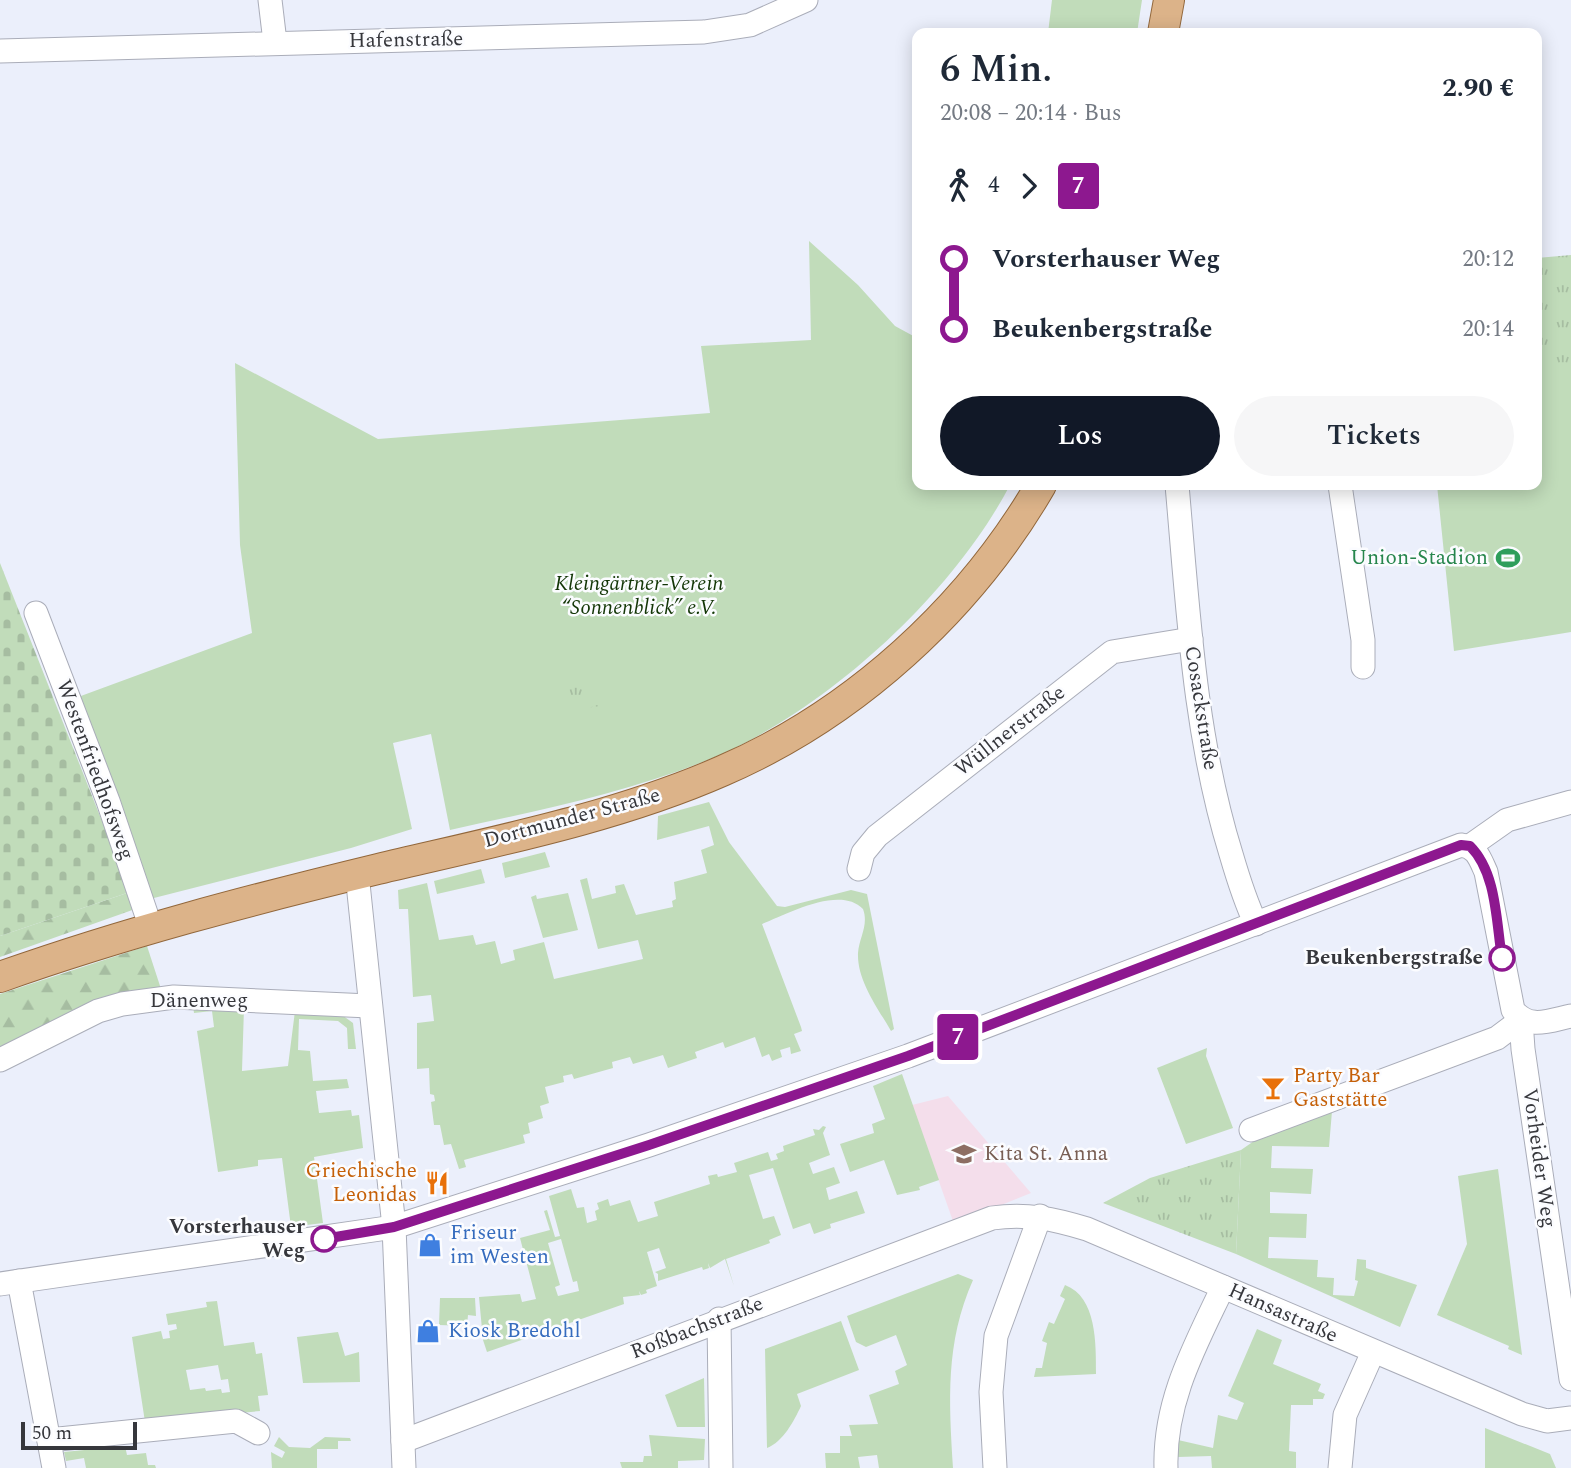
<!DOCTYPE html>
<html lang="de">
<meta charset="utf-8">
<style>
body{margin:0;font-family:Spectral,serif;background:#f6f6f7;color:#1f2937;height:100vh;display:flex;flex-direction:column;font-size:26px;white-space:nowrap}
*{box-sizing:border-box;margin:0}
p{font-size:23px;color:#747a83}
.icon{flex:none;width:38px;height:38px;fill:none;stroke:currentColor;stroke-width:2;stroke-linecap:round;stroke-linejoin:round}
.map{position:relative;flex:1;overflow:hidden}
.details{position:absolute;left:912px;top:28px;width:630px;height:462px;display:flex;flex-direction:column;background:#fff;border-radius:14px;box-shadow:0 4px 18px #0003}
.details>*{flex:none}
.badge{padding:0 14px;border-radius:5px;font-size:24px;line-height:46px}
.scale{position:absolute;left:21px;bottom:18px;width:116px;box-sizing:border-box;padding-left:7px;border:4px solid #36373c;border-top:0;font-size:19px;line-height:24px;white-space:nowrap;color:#36373c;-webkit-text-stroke:5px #fbfcff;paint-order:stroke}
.map>.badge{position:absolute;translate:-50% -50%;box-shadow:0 0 0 4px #fff}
.legs{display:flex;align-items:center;gap:10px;height:77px;padding:0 28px;font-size:23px}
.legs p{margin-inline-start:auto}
.head{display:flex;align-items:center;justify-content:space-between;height:119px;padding:0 28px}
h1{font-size:38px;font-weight:600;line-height:52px}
.action{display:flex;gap:14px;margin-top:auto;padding:14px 28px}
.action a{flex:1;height:80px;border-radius:42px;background:#111827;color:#fff;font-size:28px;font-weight:600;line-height:80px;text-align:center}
.action a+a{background:#f6f6f7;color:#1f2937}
ul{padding:0 28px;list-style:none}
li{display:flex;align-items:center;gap:24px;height:70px;font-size:26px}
li i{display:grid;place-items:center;width:10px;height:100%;margin:0 9px;background:currentColor}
li i::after{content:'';width:18px;height:18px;margin:-9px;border:5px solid;border-radius:50%;background:#fff}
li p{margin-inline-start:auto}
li:first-child i{background:linear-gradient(#0000 50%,currentColor 0)}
li:last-child i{background:linear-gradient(currentColor 50%,#0000 0)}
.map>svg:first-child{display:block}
</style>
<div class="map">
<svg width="1571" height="1468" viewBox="0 0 1571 1468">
<defs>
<pattern id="forest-firs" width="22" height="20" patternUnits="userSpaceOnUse" patternTransform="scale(1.75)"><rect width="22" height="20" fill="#c1dcba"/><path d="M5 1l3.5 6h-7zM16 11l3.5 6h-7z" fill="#a6bda1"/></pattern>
<pattern id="cemetery-stones" width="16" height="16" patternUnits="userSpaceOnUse" patternTransform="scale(1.75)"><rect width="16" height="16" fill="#c1dcba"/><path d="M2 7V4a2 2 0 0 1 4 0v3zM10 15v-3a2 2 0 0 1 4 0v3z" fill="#a6bda1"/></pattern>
<pattern id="park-tufts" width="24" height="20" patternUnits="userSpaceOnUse" patternTransform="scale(1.75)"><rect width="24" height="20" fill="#c1dcba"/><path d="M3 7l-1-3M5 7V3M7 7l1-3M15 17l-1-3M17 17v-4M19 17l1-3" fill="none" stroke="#a6bda1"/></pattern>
</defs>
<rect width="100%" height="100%" fill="#ebeffb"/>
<path fill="#f4deeb" d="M948,1096L1031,1193L954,1224L912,1105Z"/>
<g fill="#c1dcba" fill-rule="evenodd">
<path d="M1052,0H1142L1137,33H1048Z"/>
<path d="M809,241L858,285L895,326L917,338V485H1010C952,596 822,715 705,761C623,794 535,811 450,830L431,734L393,743L412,829L351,848L150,899L70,700L252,633L240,545L235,363L378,439L710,413L701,346L811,340Z"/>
<path d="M1571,335V632L1454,651L1437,485H1536L1537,345Z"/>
<path d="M709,802L729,842L777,906L785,907L851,890L867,894L894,1029L891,1031C878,1008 857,981 858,953C859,938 869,925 863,909C840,885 787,914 762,924L801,1027L802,1031L794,1034L801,1051L791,1054L790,1047L780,1050L782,1057L772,1061L769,1054L762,1057L755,1037L725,1048L723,1042L695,1052L697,1058L668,1068L663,1055L633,1064L630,1057L612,1062L613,1068L574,1079L572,1074L563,1076L564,1082L545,1087L549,1103L540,1106L543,1118L528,1123L530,1133L523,1135L525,1143L464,1160L466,1167L459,1169L451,1144L444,1145L440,1125H434L431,1102L435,1101L434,1095L430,1094L429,1068L417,1069V1023L434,1021L431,995L413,997L408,909H399L398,890L427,883L439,940L473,935L476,945L495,941L501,964L515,960L513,950L544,942L554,979L643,959L638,940L598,949L580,880L587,878L592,899L616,893L615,886L624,884L636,915L673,907L672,901L676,899L674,882L707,873L701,850L714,845L709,826L657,840L658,816Z"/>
<path d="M545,852L550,867L505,878L502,863Z"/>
<path d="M481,869L485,883L437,894L434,881Z"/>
<path d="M568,893L578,930L543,938L531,897L536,895L537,899Z"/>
<path d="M193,1006L244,1008L242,1071L288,1066L295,1011L342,1015L353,1023L356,1049H348L347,1028L338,1021L299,1019L298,1050L310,1051L313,1081L347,1079L349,1088L316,1091L319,1113L351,1110L352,1116L359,1115L363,1148L314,1157L323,1223L291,1227L282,1158L258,1160V1166L218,1172L197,1031L214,1027L212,1011L194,1013Z"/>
<path d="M1207,1048L1206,1056L1233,1128L1186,1144L1157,1068Z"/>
<path d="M902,1074L939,1180L919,1187L920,1190L897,1195L884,1160L850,1172L840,1144L874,1133L872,1124L885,1119L873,1086Z"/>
<path d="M1332,1111L1329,1147L1272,1146L1271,1168L1313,1169L1311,1194L1270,1192V1213L1307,1214L1306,1238L1269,1237L1268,1258L1318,1260L1317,1277L1334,1278L1333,1295L1354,1296L1358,1281L1355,1280L1357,1259L1366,1260V1268L1417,1285L1400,1327L1236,1254L1241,1150L1270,1130Z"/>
<path d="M823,1126L826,1127L823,1133L830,1155L809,1163L813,1174L834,1167L840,1183L826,1188L829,1200L857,1191L865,1213L830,1224L831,1228L814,1234L810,1223L793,1229L773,1168L749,1175L763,1219L774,1216L781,1235L769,1240L770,1243L726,1259L734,1286L725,1259L710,1268L708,1263L709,1268L703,1270L702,1267L658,1281V1274L655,1272L666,1268L659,1248L647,1252L657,1286L646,1290L647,1293L641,1295L639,1291L640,1295L623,1297L624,1304L487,1352L483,1340L479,1297L520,1294L522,1302L536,1299L520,1238L550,1230L544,1211L547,1210L555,1237L560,1236L549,1196L571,1189L577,1208L584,1207L587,1223L597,1220L595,1211L599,1209L597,1203L608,1199L610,1206L630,1200L638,1222L658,1216L654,1202L710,1184L708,1176L717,1174L718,1177L737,1172L734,1163L768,1152L771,1161L778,1159L776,1154L784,1151L783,1146L815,1135L813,1129L819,1130ZM561,1239L573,1282L577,1281L579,1291L558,1296L555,1287L560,1285L548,1243Z"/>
<path d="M1498,1169L1522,1355L1508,1349L1509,1346L1437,1315L1467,1244L1458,1176Z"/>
<path d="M958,1274L973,1280C945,1343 949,1401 953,1468H879L877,1455L858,1457L860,1468H826L825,1453H840V1436H852L849,1425L878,1424L869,1395L899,1384L895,1371L907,1365L896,1335L866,1347L856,1342L847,1316Z"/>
<path d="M1065,1285C1097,1297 1096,1344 1096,1374L1034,1377L1036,1368H1042L1047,1343L1042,1341L1049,1322L1054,1324L1065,1299L1060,1296Z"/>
<path d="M440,1298H475L476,1316L468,1315L467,1326L439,1325Z"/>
<path d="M217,1301L224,1346L254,1342L256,1354L262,1353L268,1395L258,1396L260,1411L145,1422L132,1337L161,1331L163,1339L170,1338L169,1331L177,1329L176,1324L168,1325L166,1314L207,1307L206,1302ZM218,1365L221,1380L228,1379L230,1392L222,1393L221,1389L206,1391L205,1388L190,1390L186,1370Z"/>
<path d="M841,1321L859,1370L797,1394L801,1406C794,1421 783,1442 767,1448L765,1349Z"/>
<path d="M1257,1329L1282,1340L1273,1364L1321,1384L1318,1391L1325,1394L1323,1399H1313V1405H1291L1289,1451L1296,1452V1468H1212L1211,1456L1178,1457V1440L1213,1448L1218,1415L1237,1420L1244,1403L1228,1396Z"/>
<path d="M338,1332L345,1356L359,1352L360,1382L303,1383L297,1337Z"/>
<path d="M704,1378L705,1427H677L665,1395Z"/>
<path d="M1485,1428L1550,1454L1556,1468H1485Z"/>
<path d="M649,1435L705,1439L704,1460L678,1461V1468H622L620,1462H643L644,1456H652Z"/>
<path d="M279,1437L289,1447L310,1448L325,1437L350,1438L351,1441H338V1449H317V1468H272L271,1452L282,1458L285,1452L274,1446Z"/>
<path d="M125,1446L127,1455L146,1453L148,1465H155L156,1468H86L84,1458L66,1461L64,1452Z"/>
</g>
<g fill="url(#forest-firs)">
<path d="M133,891L138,908L0,957V936Z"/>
<path d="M147,946L162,992L0,1053V994Z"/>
</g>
<path fill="url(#cemetery-stones)" d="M0,563L130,892L0,936Z"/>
<g fill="url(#park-tufts)">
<path d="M1571,255V366L1537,369V258Z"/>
<path d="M606,684L608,705L577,709L571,705L569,688Z"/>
<path d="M1241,1150L1236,1254L1103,1203L1150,1178Z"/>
</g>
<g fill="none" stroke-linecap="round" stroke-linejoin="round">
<g stroke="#aaadb9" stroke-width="25">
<g id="minor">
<path d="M270,0L275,42"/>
<path d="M0,51L704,32L750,25L806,0"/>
<path d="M1177,485C1188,608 1194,735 1231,854C1238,878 1245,901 1256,924"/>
<path d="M1340,485L1363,640V667"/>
<path d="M36,613L108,801L151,928"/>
<path d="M1470,846L1507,820L1571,802"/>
<path d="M859,869L863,853L877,836L1112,652L1191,639"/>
<path d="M357,874L394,1227L404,1468"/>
<path d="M1521,1020L1523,1049L1571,1379"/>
<path d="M0,1060L98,1011L122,1004L174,997L369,1006"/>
<path d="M1251,1130L1497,1038L1521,1020"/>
<path d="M19,1281L54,1468"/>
<path d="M0,1284L394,1227L649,1145L908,1056L1461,845C1477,847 1480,859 1486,872L1513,1010C1529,1030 1548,1021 1571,1016"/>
<path d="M719,1319L721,1468"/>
<path d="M49,1440L236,1421L258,1433"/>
<path d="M403,1441L992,1218C1027,1213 1054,1219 1087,1229L1522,1414L1547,1421L1571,1418"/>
<path d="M995,1468L991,1392L996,1336L1040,1216"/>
<path d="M1166,1468C1164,1401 1195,1346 1223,1287"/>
<path d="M1340,1468L1345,1415L1373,1352"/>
</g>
</g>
<g stroke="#92673b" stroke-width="32">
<g id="major">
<path d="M1163,33L1169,0"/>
<path d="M0,977C124,933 250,900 378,869C492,842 615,818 722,771C854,714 969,609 1041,485"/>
</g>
</g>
<use href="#minor" stroke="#fff" stroke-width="23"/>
<use href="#major" stroke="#dcb389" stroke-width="30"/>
</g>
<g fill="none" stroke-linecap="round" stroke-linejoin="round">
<g stroke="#fff" stroke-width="16">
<path id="line-1" d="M324,1239L394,1227L649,1145L908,1056L1461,845L1470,846C1497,873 1496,922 1502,958"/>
</g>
<use href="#line-1" stroke="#8d188f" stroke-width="10"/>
</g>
<defs>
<g id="stadium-bare" transform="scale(1.89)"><path d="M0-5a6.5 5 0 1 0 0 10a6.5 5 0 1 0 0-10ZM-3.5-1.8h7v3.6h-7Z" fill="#2e9e5b" stroke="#fbfcff" stroke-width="2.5" paint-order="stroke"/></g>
<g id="bar-bare" transform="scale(1.89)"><path d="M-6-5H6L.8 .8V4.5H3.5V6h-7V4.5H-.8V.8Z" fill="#e8710a" stroke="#fbfcff" stroke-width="2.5" paint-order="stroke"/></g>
<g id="school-bare" transform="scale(1.89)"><path d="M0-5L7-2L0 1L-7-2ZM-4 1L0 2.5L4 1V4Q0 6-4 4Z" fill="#8d6e63" stroke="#fbfcff" stroke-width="2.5" paint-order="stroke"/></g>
<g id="restaurant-bare" transform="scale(1.89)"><path d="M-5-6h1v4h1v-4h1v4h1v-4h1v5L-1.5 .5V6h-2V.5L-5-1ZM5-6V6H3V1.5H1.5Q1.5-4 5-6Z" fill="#e8710a" stroke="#fbfcff" stroke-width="2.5" paint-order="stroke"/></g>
<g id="shop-bare" transform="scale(1.89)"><path d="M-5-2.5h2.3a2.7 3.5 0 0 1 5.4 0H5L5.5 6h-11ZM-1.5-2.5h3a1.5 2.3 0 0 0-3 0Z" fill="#3f7fe0" stroke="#fbfcff" stroke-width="2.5" paint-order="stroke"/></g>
</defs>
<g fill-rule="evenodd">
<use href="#stadium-bare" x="1508" y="558"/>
<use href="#bar-bare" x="1273" y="1088"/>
<use href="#school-bare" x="964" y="1154"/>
<use href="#restaurant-bare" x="437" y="1183"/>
<use href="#shop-bare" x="430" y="1245"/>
<use href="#shop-bare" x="428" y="1331"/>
</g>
<g fill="#fff" stroke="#8d188f" stroke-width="3.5">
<circle cx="1502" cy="958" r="12"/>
<circle cx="324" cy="1239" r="12"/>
</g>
<g text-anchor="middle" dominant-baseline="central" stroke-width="5" stroke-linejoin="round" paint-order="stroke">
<g font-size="21" fill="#36373c" stroke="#fbfcff">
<text transform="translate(406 40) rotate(-1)">Hafenstraße</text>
<text transform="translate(1201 708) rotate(81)">Cosackstraße</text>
<text transform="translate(1010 731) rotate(-38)">Wüllnerstraße</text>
<text transform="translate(95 770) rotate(70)">Westenfriedhofsweg</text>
<text transform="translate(572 818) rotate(-15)">Dortmunder Straße</text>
<text x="199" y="1001">Dänenweg</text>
<text transform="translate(1539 1158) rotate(82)">Vorheider Weg</text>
<text transform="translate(1283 1313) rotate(24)">Hansastraße</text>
<text transform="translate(697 1328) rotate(-21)">Roßbachstraße</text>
</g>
<g font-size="21" fill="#27864d" stroke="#fbfcff" text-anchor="end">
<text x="1488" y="558">Union-Stadion</text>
</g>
<g font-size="21" font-style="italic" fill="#133606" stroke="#fbfcff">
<text x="639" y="584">Kleingärtner-Verein<tspan x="639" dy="24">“Sonnenblick” e.V.</tspan></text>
</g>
<g font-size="21" font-weight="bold" fill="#36373c" stroke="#fbfcff" text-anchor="end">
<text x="1483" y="958">Beukenbergstraße</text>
<text x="305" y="1227">Vorsterhauser<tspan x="305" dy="24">Weg</tspan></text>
</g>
<g font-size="21" fill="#c56008" stroke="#fbfcff" text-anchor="start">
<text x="1293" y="1076">Party Bar<tspan x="1293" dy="24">Gaststätte</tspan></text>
<text x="417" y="1171" text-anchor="end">Griechische<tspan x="417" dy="24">Leonidas</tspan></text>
</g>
<g font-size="21" fill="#785e54" stroke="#fbfcff" text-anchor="start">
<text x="984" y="1154">Kita St. Anna</text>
</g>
<g font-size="21" fill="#366cbe" stroke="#fbfcff" text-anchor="start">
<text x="450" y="1233">Friseur<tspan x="450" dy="24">im Westen</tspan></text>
<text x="448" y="1331">Kiosk Bredohl</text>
</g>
</g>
</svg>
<div class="scale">50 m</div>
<b class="badge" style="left:958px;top:1037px;background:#8d188f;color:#fff">7</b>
<section class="details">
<div class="head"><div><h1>6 Min.</h1><p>20:08 – 20:14 · Bus</p></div><b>2.90 €</b></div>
<div class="legs"><svg class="icon" aria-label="walk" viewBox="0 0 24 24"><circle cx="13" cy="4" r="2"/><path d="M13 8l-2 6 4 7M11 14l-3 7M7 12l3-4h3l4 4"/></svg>4<svg class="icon" aria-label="forward" viewBox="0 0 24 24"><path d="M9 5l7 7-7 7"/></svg><b class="badge" style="background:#8d188f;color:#fff">7</b></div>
<ul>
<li><i style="color:#8d188f"></i><b>Vorsterhauser Weg</b><p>20:12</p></li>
<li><i style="color:#8d188f"></i><b>Beukenbergstraße</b><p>20:14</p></li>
</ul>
<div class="action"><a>Los</a><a>Tickets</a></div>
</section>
</div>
